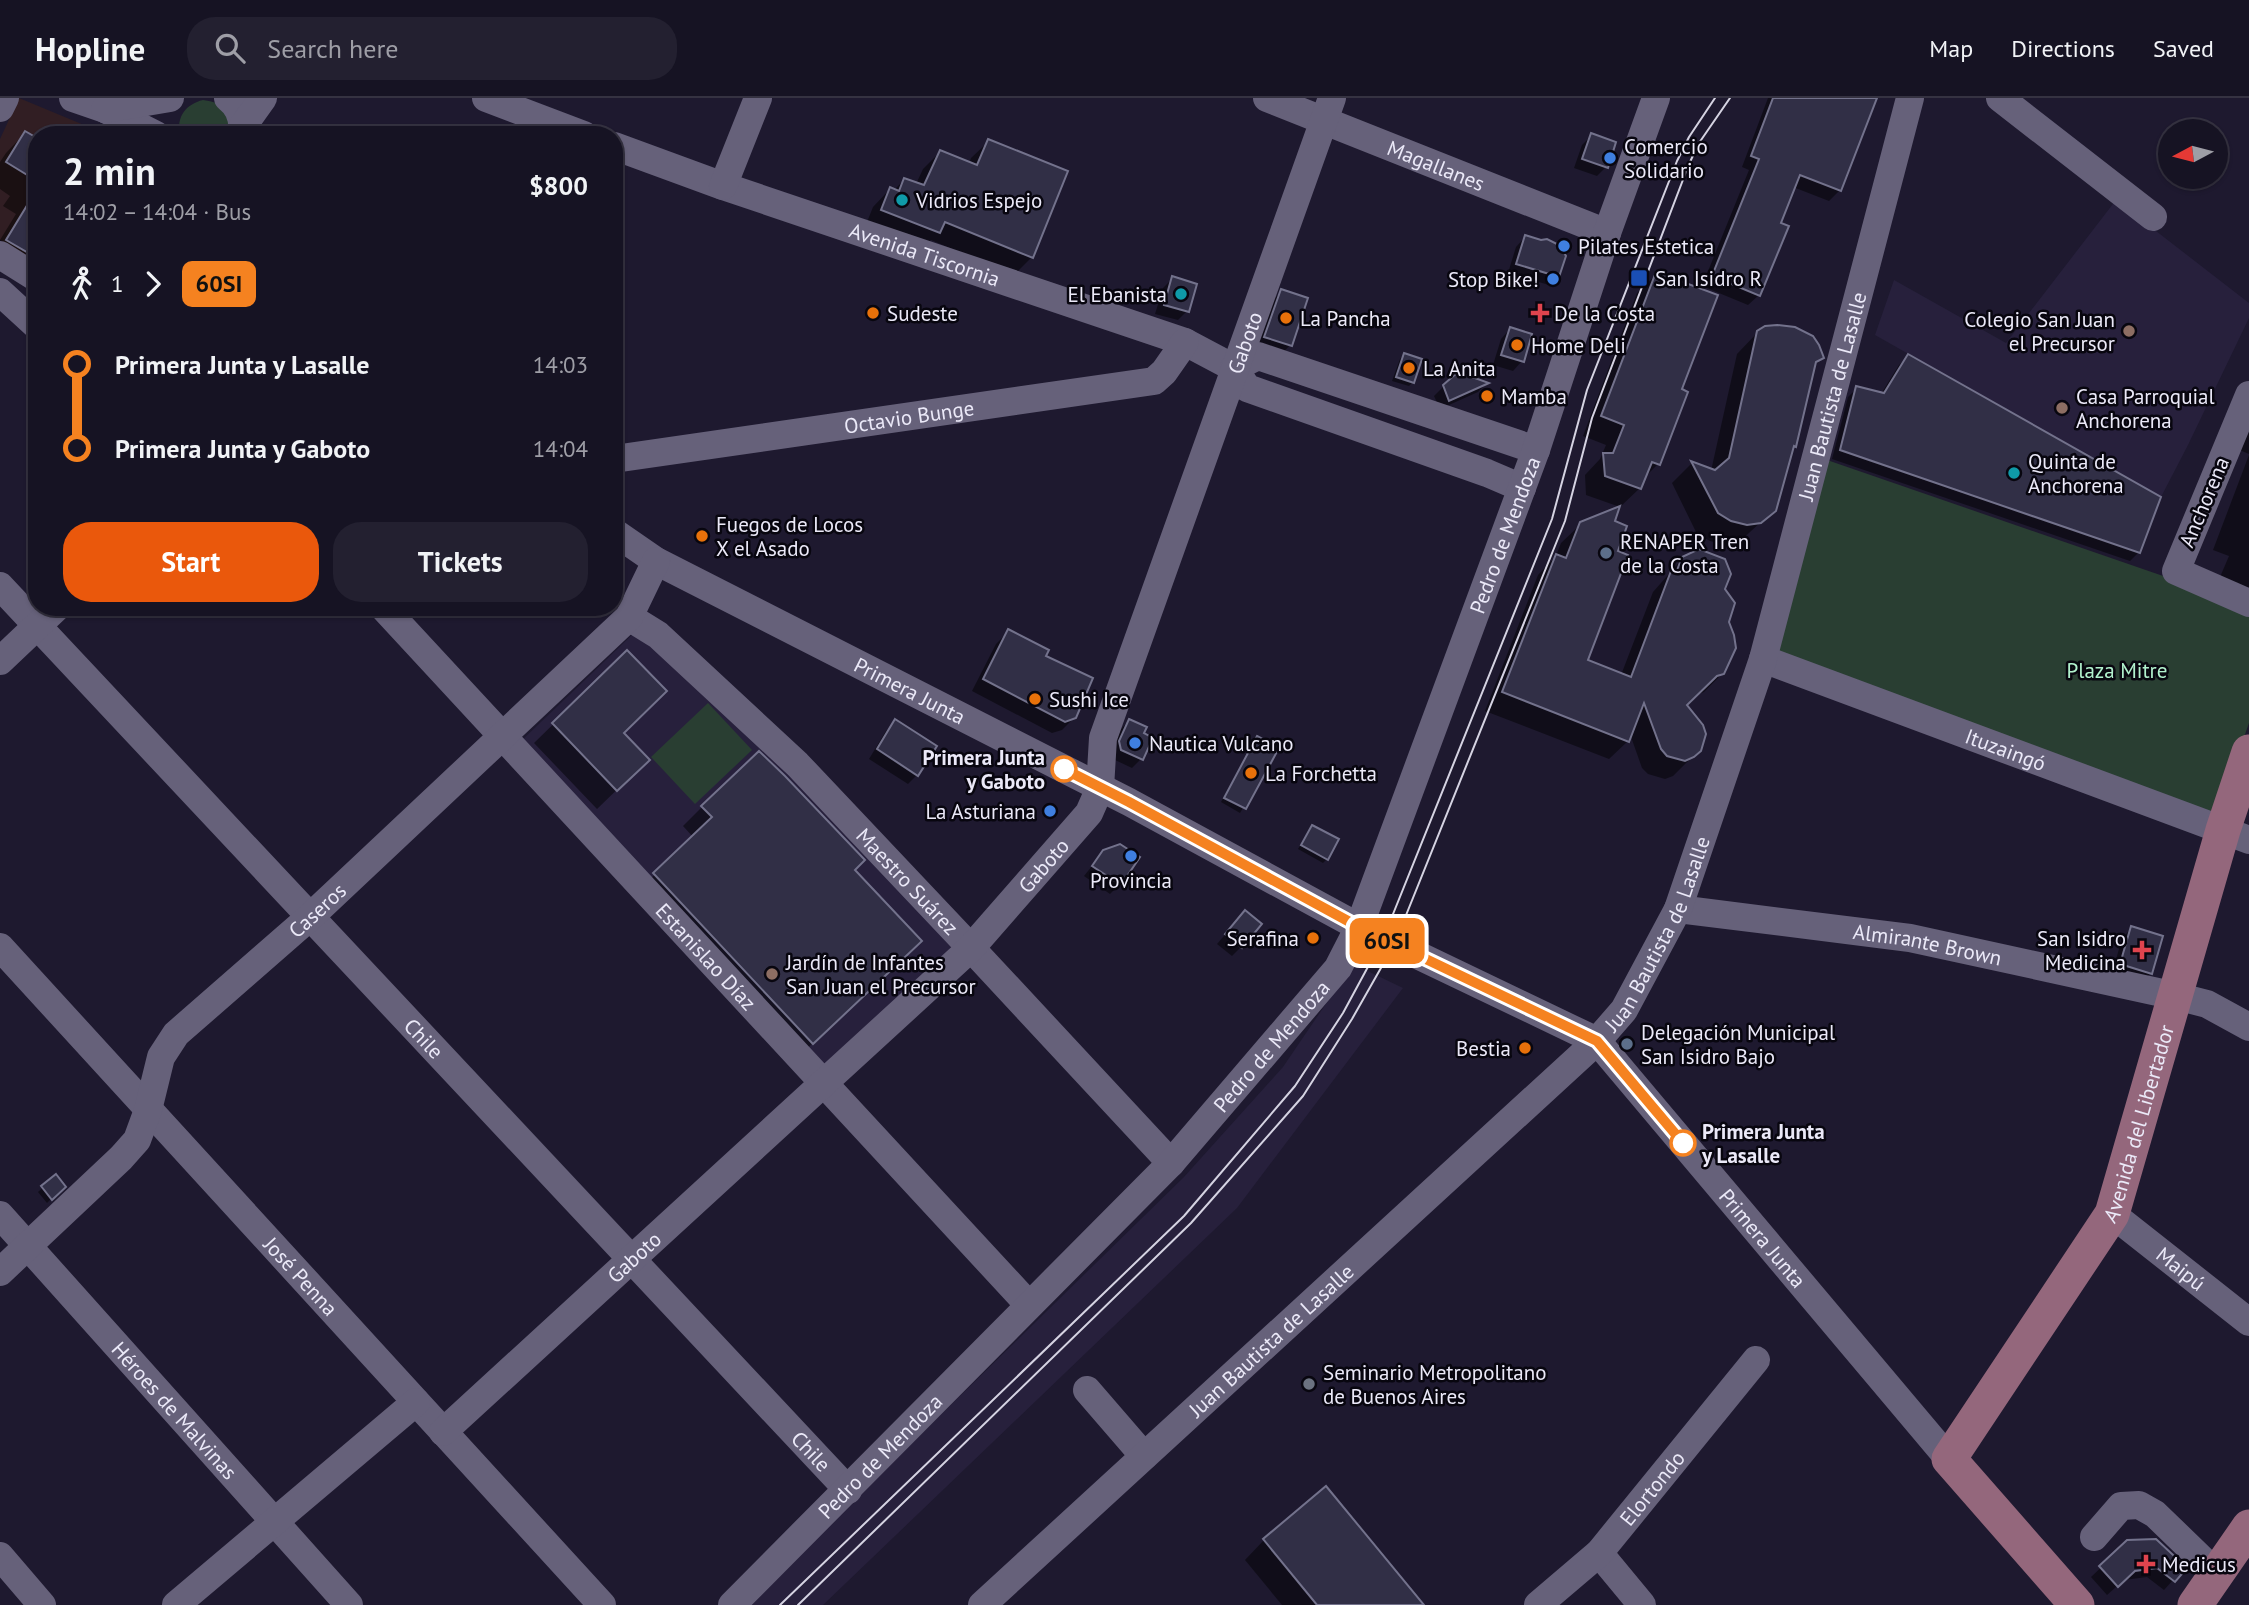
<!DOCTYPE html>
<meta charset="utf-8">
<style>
body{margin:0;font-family:"PT Sans",sans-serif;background:#232030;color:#f1f3f6;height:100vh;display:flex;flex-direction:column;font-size:26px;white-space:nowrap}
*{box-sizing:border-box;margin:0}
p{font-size:23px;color:#9e9ea6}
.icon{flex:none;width:38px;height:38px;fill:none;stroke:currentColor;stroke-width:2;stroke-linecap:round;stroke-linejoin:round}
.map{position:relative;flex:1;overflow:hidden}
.panel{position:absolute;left:28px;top:28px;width:595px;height:490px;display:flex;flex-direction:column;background:#161323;border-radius:28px;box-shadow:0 2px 5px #0004,0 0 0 2px #353241}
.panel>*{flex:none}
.badge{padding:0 14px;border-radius:10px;font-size:24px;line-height:46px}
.needle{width:46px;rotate:263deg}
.controls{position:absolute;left:2158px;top:21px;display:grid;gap:14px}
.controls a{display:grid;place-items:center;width:70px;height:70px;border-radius:50%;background:#161323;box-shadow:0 2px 5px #0004,0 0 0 2px #353241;font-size:35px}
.map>.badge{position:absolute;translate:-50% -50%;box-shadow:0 0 0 4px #fff}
.legs{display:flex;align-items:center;gap:10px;height:77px;padding:0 35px;font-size:23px}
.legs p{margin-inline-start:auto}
.headline{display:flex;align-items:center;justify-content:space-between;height:119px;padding:0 35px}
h1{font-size:38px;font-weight:800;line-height:52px}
.primary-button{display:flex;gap:14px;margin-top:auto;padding:14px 35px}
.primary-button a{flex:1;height:80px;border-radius:28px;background:#ea580c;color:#fff;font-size:28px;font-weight:800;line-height:80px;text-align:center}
.primary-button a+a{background:#232030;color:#f1f3f6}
ul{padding:0 35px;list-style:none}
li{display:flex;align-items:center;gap:24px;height:84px;font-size:26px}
li i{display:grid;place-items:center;width:10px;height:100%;margin:0 9px;background:currentColor}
li i::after{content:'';width:18px;height:18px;margin:-9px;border:5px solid;border-radius:50%;background:#161323}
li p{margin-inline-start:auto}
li:first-child i{background:linear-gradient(#0000 50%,currentColor 0)}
li:last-child i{background:linear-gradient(currentColor 50%,#0000 0)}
header{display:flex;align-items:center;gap:42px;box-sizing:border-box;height:98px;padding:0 35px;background:#161323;border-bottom:2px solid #353241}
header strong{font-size:33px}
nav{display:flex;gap:38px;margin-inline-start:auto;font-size:24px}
.search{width:490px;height:63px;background:#232030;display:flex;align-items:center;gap:18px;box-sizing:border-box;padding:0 24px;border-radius:28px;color:#9e9ea6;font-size:26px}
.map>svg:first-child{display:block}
</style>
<header>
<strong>Hopline</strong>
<div class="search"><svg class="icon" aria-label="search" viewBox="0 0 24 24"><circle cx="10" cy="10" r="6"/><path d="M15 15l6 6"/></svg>Search here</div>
<nav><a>Map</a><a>Directions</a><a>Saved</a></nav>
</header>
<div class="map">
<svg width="2249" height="1507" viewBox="0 0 2249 1507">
<rect width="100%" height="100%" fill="#1e192f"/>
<path fill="#311e23" d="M19,0L108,37H37V165L0,142V41Z"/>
<g fill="#27203c">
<path d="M2116,102L2249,205V220L2188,347L2161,399L1875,237L1894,182L2006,245Z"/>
<path d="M634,535L781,660L961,847L823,971L519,645Z"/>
<path d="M1353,866L1403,890L1237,1110L823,1507H746L1184,1079L1283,969Z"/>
</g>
<g fill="#293e32">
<path d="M203,2C228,5 227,16 230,37H180C176,19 186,6 203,2Z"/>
<path d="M1827,362L2166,479L2249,516V625L2216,719L1774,555Z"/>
<path d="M708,605L752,652L695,706L651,659Z"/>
</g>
<g fill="#0007">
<path d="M1768,0H1875L1840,92L1829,103L1793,89L1778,126L1759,197L1748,207L1702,188L1749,72L1742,69Z"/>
<path d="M25,35L37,42V189L0,169V142L16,116L3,108L10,98L0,91V64L6,55Z"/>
<path d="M1592,37L1606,69L1597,78L1574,70L1582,47Z"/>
<path d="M989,43L1032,159L1014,177L931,142L921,152L865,129L873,109L890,91L893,93L904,82L916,86L923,71L940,54L969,66L971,60Z"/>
<path d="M1525,139L1558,178L1549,187L1508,175L1516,149Z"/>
<path d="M1657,176L1679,292L1658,366L1643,381L1640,390L1620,409L1586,397L1585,377L1600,361L1606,347L1583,338L1637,195Z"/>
<path d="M1173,180L1187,213L1178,222L1155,216L1163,190Z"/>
<path d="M1282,193L1290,247L1281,257L1256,248L1272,203Z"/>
<path d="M1510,231L1522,263L1513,273L1493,267L1501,241Z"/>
<path d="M1758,234L1822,260L1813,268L1795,348L1791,352L1774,412L1738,445L1726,447L1710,443L1697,436L1672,385L1692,365L1711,373L1737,256Z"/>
<path d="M1404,257L1413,284L1409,288L1392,283L1400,261Z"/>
<path d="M1908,258L2139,454L2130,463L1832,361L1848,299L1857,290L1881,296L1899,267Z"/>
<path d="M1486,286L1478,294L1440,311L1434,298L1444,288Z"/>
<path d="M2249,322V356L2235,350Z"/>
<path d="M2249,357V489L2248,490L2220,479L2229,458L2213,452Z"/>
<path d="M1612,424L1616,454L1586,563L1621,577L1653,494L1683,460L1723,491L1727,524L1723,575L1704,594L1696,597L1685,607L1699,652L1673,678L1665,681L1648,676L1642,670L1630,636L1628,643L1609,661L1485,613L1538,477L1556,458L1561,445L1581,426Z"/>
<path d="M1009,533L1044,558L1075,619L1062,632L1052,635L972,593L996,546Z"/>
<path d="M627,554L622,635L628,681L597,711L534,645Z"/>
<path d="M1129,623L1142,636L1141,661L1132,670L1113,661L1111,654L1120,632Z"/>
<path d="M895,624L917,677L908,686L869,661L886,633Z"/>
<path d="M1258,640L1277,651L1240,715L1221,704Z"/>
<path d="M702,709L853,772L900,862L793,964L635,796L693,739L683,728Z"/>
<path d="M1312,729L1327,761L1323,765L1298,751Z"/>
<path d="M1104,753L1137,759L1120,786L1110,796L1084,778Z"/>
<path d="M1236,824L1241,849L1232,858L1217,846Z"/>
<path d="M2132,830L2151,875L2141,884L2112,876L2122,840Z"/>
<path d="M56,1078L64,1088L47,1105L38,1094Z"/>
<path d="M1326,1391L1414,1507H1282L1245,1462L1264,1442Z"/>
<path d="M2128,1444L2184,1470L2164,1492L2147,1479L2124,1482L2107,1497L2091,1479Z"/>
</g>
<g fill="#312f46" stroke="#73728c" stroke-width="2">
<path d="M1773,0H1877L1841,93L1800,77L1781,125L1789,128L1760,198L1712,178L1759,61L1751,58Z"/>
<path d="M25,33L37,40V83L6,64Z"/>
<path d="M1591,35L1616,44L1608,70L1582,61Z"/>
<path d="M988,41L1068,73L1033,160L945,124L940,135L881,112L890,89L899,93L904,80L924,87L940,52L977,67Z"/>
<path d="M37,91V160L6,142Z"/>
<path d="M1525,137L1541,142L1547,141L1559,147L1566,158L1559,179L1516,166Z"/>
<path d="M1656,174L1718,197L1682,291L1688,294L1660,367L1652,364L1641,391L1605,378L1603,355H1613L1624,327L1601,318Z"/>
<path d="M1172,178L1197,186L1189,214L1164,207Z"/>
<path d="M1281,191L1308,200L1292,248L1264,239Z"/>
<path d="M1777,227L1795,229L1813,238L1819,247L1824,260L1816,264L1796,349L1794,348L1776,413L1761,425L1747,427L1731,423L1718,415L1691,363L1715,372L1729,360L1757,233L1765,228Z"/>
<path d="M1510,229L1532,236L1524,264L1501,257Z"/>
<path d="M1404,255L1422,261L1414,285L1396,279Z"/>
<path d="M1908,256L2161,399L2140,455L1840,352L1856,288L1884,295Z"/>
<path d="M1458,274L1489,285L1449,303L1443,287Z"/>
<path d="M1620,408L1615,423L1627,428L1618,453L1628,457L1588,562L1631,579L1671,473L1676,475L1682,459L1699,451L1725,461L1731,476L1725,491L1735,505L1729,524L1734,537L1736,550L1724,576L1717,578L1687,607L1703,627L1706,636L1701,653L1694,659L1685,663L1667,658L1661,651L1644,605L1629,644L1502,594L1556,456L1566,460L1580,424Z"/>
<path d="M1008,531L1049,552L1046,558L1093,580L1076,620L1065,624L983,581Z"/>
<path d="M627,552L667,593L624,635L650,662L617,693L552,625Z"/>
<path d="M895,621L937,648L918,678L877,651Z"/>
<path d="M1129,621L1147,629L1144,635L1153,640L1143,662L1121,652L1119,643Z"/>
<path d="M1257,638L1279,650L1246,711L1224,700Z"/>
<path d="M759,653L785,678L865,762L855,772L922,843L813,946L653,775L712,719L701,708Z"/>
<path d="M1312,727L1339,741L1328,762L1301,747Z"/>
<path d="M1120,746L1140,759L1121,787L1092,768L1103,752Z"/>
<path d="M1245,812L1262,826L1242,850L1225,836Z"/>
<path d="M2131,828L2163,838L2152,876L2120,866Z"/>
<path d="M56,1076L66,1089L52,1102L41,1088Z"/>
<path d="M1326,1388L1424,1507H1317L1263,1441Z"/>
<path d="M2156,1441L2187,1470L2175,1484L2157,1470L2135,1473L2118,1489L2099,1468L2127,1442Z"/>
</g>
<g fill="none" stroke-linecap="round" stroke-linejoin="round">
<g stroke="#66617a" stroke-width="28">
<path d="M73,0L105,11L156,37"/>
<path d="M228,0C240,9 244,22 242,37"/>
<path d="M486,0L584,37"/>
<path id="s1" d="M1267,0L1607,135"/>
<path d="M2000,0L2153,119"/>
<path d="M0,10L5,0"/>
<path d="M105,11L170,0"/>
<path d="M243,28L263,0"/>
<path id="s2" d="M614,48L723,88L1185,244L1234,270L1247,290L1487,375L1522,390"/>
<path d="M723,88L758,0"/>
<path d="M0,157L37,180"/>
<path d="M0,194L37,228"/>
<path d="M1234,270L1258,258L1536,352"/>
<path d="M2249,297L2176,473L2249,505"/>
<path id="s3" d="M614,361L1154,283L1164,274L1185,244"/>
<path id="s4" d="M614,434L656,463L1129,704L1359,829L1597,943L1949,1361"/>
<path id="s5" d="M0,488L848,1392"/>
<path id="s6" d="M383,509L1029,1207"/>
<path id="s7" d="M629,519L658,537L797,666L971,850L1171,1065"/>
<path id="s8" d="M1763,561L2249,742"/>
<path d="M0,563L57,509"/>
<path id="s9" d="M1678,811L1910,840L2176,898L2207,906L2249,929"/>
<path id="s10" d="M0,849L602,1507"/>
<path id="s11" d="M2112,1116L2249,1224"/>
<path id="s12" d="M0,1117L349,1507"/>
<path id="s13" d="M0,1174L121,1060L137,1042L148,1012L161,959L176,936L310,819L629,519L656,463"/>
<path d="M1087,1292L1144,1358"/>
<path id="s14" d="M443,1334L971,850L1089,715L1100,690L1103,640L1332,0"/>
<path d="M2094,1439L2121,1408L2139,1407L2155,1416L2217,1476"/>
<path d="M1599,1455L1642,1507"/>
<path d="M0,1458L42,1507"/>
<path d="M176,1507L416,1304"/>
<path id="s15" d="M732,1507L1171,1065L1338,870L1359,829L1536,352L1607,135L1656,0"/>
<path id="s16" d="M982,1507L1597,943L1624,912L1678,811L1763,561L1910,0"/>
<path id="s17" d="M1538,1507L1599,1455L1756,1262"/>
</g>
<g stroke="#94677c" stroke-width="35">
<path id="s18" d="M2077,1507L1949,1361L2112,1116L2223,732L2249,654"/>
<path d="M2195,1507L2249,1429"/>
</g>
<g stroke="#d5d3e2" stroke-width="2">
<path d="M780,1507L1184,1118L1295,988L1343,915L1383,841L1552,421L1587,292L1677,63L1689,39L1715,0"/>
<path d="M798,1507L1191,1125L1303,998L1352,921L1394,847L1565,423L1592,320L1689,66L1699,45L1730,0"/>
</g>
</g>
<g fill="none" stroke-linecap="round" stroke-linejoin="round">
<g stroke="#fff" stroke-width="16">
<path id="line-1" d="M1064,671L1129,704L1359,829L1597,943L1683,1045"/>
</g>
<use href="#line-1" stroke="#f58220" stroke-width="10"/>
</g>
<g fill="#3f7fe0" stroke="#08060f" stroke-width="2.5">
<circle cx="1610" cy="60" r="7"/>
<circle cx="1564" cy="148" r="7"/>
<circle cx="1553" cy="181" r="7"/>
<circle cx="1135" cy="645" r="7"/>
<circle cx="1050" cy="713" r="7"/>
<circle cx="1131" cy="758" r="7"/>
</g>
<g fill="#0f9aa8" stroke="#08060f" stroke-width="2.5">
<circle cx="902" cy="102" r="7"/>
<circle cx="1181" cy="196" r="7"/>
<circle cx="2014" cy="375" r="7"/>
</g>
<rect fill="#1a4fb4" stroke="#08060f" stroke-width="2.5" x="1630" y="171" width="18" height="18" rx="3.5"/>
<g fill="#e8710a" stroke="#08060f" stroke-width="2.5">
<circle cx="873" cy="215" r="7"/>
<circle cx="1286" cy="220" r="7"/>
<circle cx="1517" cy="247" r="7"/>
<circle cx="1409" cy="270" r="7"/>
<circle cx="1487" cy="298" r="7"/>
<circle cx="702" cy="438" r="7"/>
<circle cx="1035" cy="601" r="7"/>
<circle cx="1251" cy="675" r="7"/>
<circle cx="1313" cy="840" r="7"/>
<circle cx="1525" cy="950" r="7"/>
</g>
<g fill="#e0444e" stroke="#08060f" stroke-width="2.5">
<path d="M1536.5 204.5h7v7h7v7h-7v7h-7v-7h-7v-7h7z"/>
<path d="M2138.5 841.5h7v7h7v7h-7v7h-7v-7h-7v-7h7z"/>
<path d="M2142.5 1455.5h7v7h7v7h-7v7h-7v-7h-7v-7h7z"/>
</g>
<g fill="#8d6e63" stroke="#08060f" stroke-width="2.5">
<circle cx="2129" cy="233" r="7"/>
<circle cx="2062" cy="310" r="7"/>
<circle cx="772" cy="876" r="7"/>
</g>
<g fill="#5c6f8a" stroke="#08060f" stroke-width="2.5">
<circle cx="1606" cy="455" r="7"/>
<circle cx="1627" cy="946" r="7"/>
</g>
<g fill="#fff" stroke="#f58220" stroke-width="3.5">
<circle cx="1064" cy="671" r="12"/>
<circle cx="1683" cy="1045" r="12"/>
</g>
<circle fill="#6b7280" stroke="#08060f" stroke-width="2.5" cx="1309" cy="1286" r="7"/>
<g text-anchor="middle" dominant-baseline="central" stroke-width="5" stroke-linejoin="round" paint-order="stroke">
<g font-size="21" fill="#ebe9f8" stroke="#08060f" text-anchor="start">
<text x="1624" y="48">Comercio<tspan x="1624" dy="24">Solidario</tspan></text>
<text x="916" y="102">Vidrios Espejo</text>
<text x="1578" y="148">Pilates Estetica</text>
<text x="1655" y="180">San Isidro R</text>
<text x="1539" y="181" text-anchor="end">Stop Bike!</text>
<text x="1167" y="196" text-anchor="end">El Ebanista</text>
<text x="887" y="215">Sudeste</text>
<text x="1554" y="215">De la Costa</text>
<text x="1300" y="220">La Pancha</text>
<text x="2115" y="221" text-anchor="end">Colegio San Juan<tspan x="2115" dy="24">el Precursor</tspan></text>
<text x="1531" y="247">Home Deli</text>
<text x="1423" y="270">La Anita</text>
<text x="1501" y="298">Mamba</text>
<text x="2076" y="298">Casa Parroquial<tspan x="2076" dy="24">Anchorena</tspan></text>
<text x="2028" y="363">Quinta de<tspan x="2028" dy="24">Anchorena</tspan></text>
<text x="716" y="426">Fuegos de Locos<tspan x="716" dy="24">X el Asado</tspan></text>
<text x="1620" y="443">RENAPER Tren<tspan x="1620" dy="24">de la Costa</tspan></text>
<text x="1049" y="601">Sushi Ice</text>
<text x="1149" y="645">Nautica Vulcano</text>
<text x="1265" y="675">La Forchetta</text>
<text x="1036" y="713" text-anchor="end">La Asturiana</text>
<text x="1131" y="782" text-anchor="middle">Provincia</text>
<text x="1299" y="840" text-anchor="end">Serafina</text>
<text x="2126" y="840" text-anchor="end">San Isidro<tspan x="2126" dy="24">Medicina</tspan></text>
<text x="786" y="864">Jardín de Infantes<tspan x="786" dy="24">San Juan el Precursor</tspan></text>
<text x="1641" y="934">Delegación Municipal<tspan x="1641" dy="24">San Isidro Bajo</tspan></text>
<text x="1511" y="950" text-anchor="end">Bestia</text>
<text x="1323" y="1274">Seminario Metropolitano<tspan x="1323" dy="24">de Buenos Aires</tspan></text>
<text x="2162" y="1466">Medicus</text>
</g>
<g font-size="21" fill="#ebe9f8" stroke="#08060f">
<text stroke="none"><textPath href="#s1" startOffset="182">Magallanes</textPath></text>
<text stroke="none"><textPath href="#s2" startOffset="329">Avenida Tiscornia</textPath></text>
<text stroke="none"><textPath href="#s14" startOffset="1393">Gaboto</textPath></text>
<text stroke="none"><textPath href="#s16" startOffset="1526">Juan Bautista de Lasalle</textPath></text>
<text stroke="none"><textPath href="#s3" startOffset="298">Octavio Bunge</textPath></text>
<text transform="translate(2204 404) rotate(-67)">Anchorena</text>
<text stroke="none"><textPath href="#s15" startOffset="1344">Pedro de Mendoza</textPath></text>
<text stroke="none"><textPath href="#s4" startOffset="336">Primera Junta</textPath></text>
<text stroke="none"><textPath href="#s8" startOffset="259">Ituzaingó</textPath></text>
<text stroke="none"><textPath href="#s14" startOffset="826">Gaboto</textPath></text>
<text stroke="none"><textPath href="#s7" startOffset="385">Maestro Suárez</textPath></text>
<text stroke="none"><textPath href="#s13" startOffset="492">Caseros</textPath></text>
<text stroke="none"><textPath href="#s16" startOffset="959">Juan Bautista de Lasalle</textPath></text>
<text stroke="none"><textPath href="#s9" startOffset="252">Almirante Brown</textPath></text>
<text stroke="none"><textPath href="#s6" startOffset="476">Estanislao Díaz</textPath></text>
<text stroke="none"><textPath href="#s5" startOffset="620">Chile</textPath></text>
<text stroke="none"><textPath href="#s15" startOffset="777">Pedro de Mendoza</textPath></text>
<text stroke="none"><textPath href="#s18" startOffset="583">Avenida del Libertador</textPath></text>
<text stroke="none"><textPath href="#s4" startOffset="1365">Primera Junta</textPath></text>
<text stroke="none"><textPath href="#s14" startOffset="259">Gaboto</textPath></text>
<text stroke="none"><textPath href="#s11" startOffset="88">Maipú</textPath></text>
<text stroke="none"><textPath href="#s10" startOffset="446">José Penna</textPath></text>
<text stroke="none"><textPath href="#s16" startOffset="392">Juan Bautista de Lasalle</textPath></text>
<text stroke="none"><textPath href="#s12" startOffset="262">Héroes de Malvinas</textPath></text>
<text stroke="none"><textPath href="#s5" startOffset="1186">Chile</textPath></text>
<text stroke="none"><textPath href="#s15" startOffset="210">Pedro de Mendoza</textPath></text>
<text stroke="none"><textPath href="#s17" startOffset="164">Elortondo</textPath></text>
</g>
<g font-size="21" fill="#b1f1cd" stroke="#08060f">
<text x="2117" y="572">Plaza Mitre</text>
</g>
<g font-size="21" font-weight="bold" fill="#ebe9f8" stroke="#08060f" text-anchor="end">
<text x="1045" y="659">Primera Junta<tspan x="1045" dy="24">y Gaboto</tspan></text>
<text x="1702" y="1033" text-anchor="start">Primera Junta<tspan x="1702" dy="24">y Lasalle</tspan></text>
</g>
</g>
</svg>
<div class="controls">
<a><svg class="needle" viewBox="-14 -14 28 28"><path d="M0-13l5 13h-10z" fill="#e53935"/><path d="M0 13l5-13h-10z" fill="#9e9ea6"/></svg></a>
</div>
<b class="badge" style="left:1387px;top:843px;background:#f58220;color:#111">60SI</b>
<section class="panel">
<div class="headline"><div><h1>2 min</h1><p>14:02 – 14:04 · Bus</p></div><b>$800</b></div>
<div class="legs"><svg class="icon" aria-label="walk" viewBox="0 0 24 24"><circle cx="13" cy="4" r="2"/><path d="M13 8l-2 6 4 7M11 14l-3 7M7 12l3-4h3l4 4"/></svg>1<svg class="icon" aria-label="forward" viewBox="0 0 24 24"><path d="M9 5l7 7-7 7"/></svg><b class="badge" style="background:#f58220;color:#111">60SI</b></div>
<ul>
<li><i style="color:#f58220"></i><b>Primera Junta y Lasalle</b><p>14:03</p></li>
<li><i style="color:#f58220"></i><b>Primera Junta y Gaboto</b><p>14:04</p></li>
</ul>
<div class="primary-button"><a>Start</a><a>Tickets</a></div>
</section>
</div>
